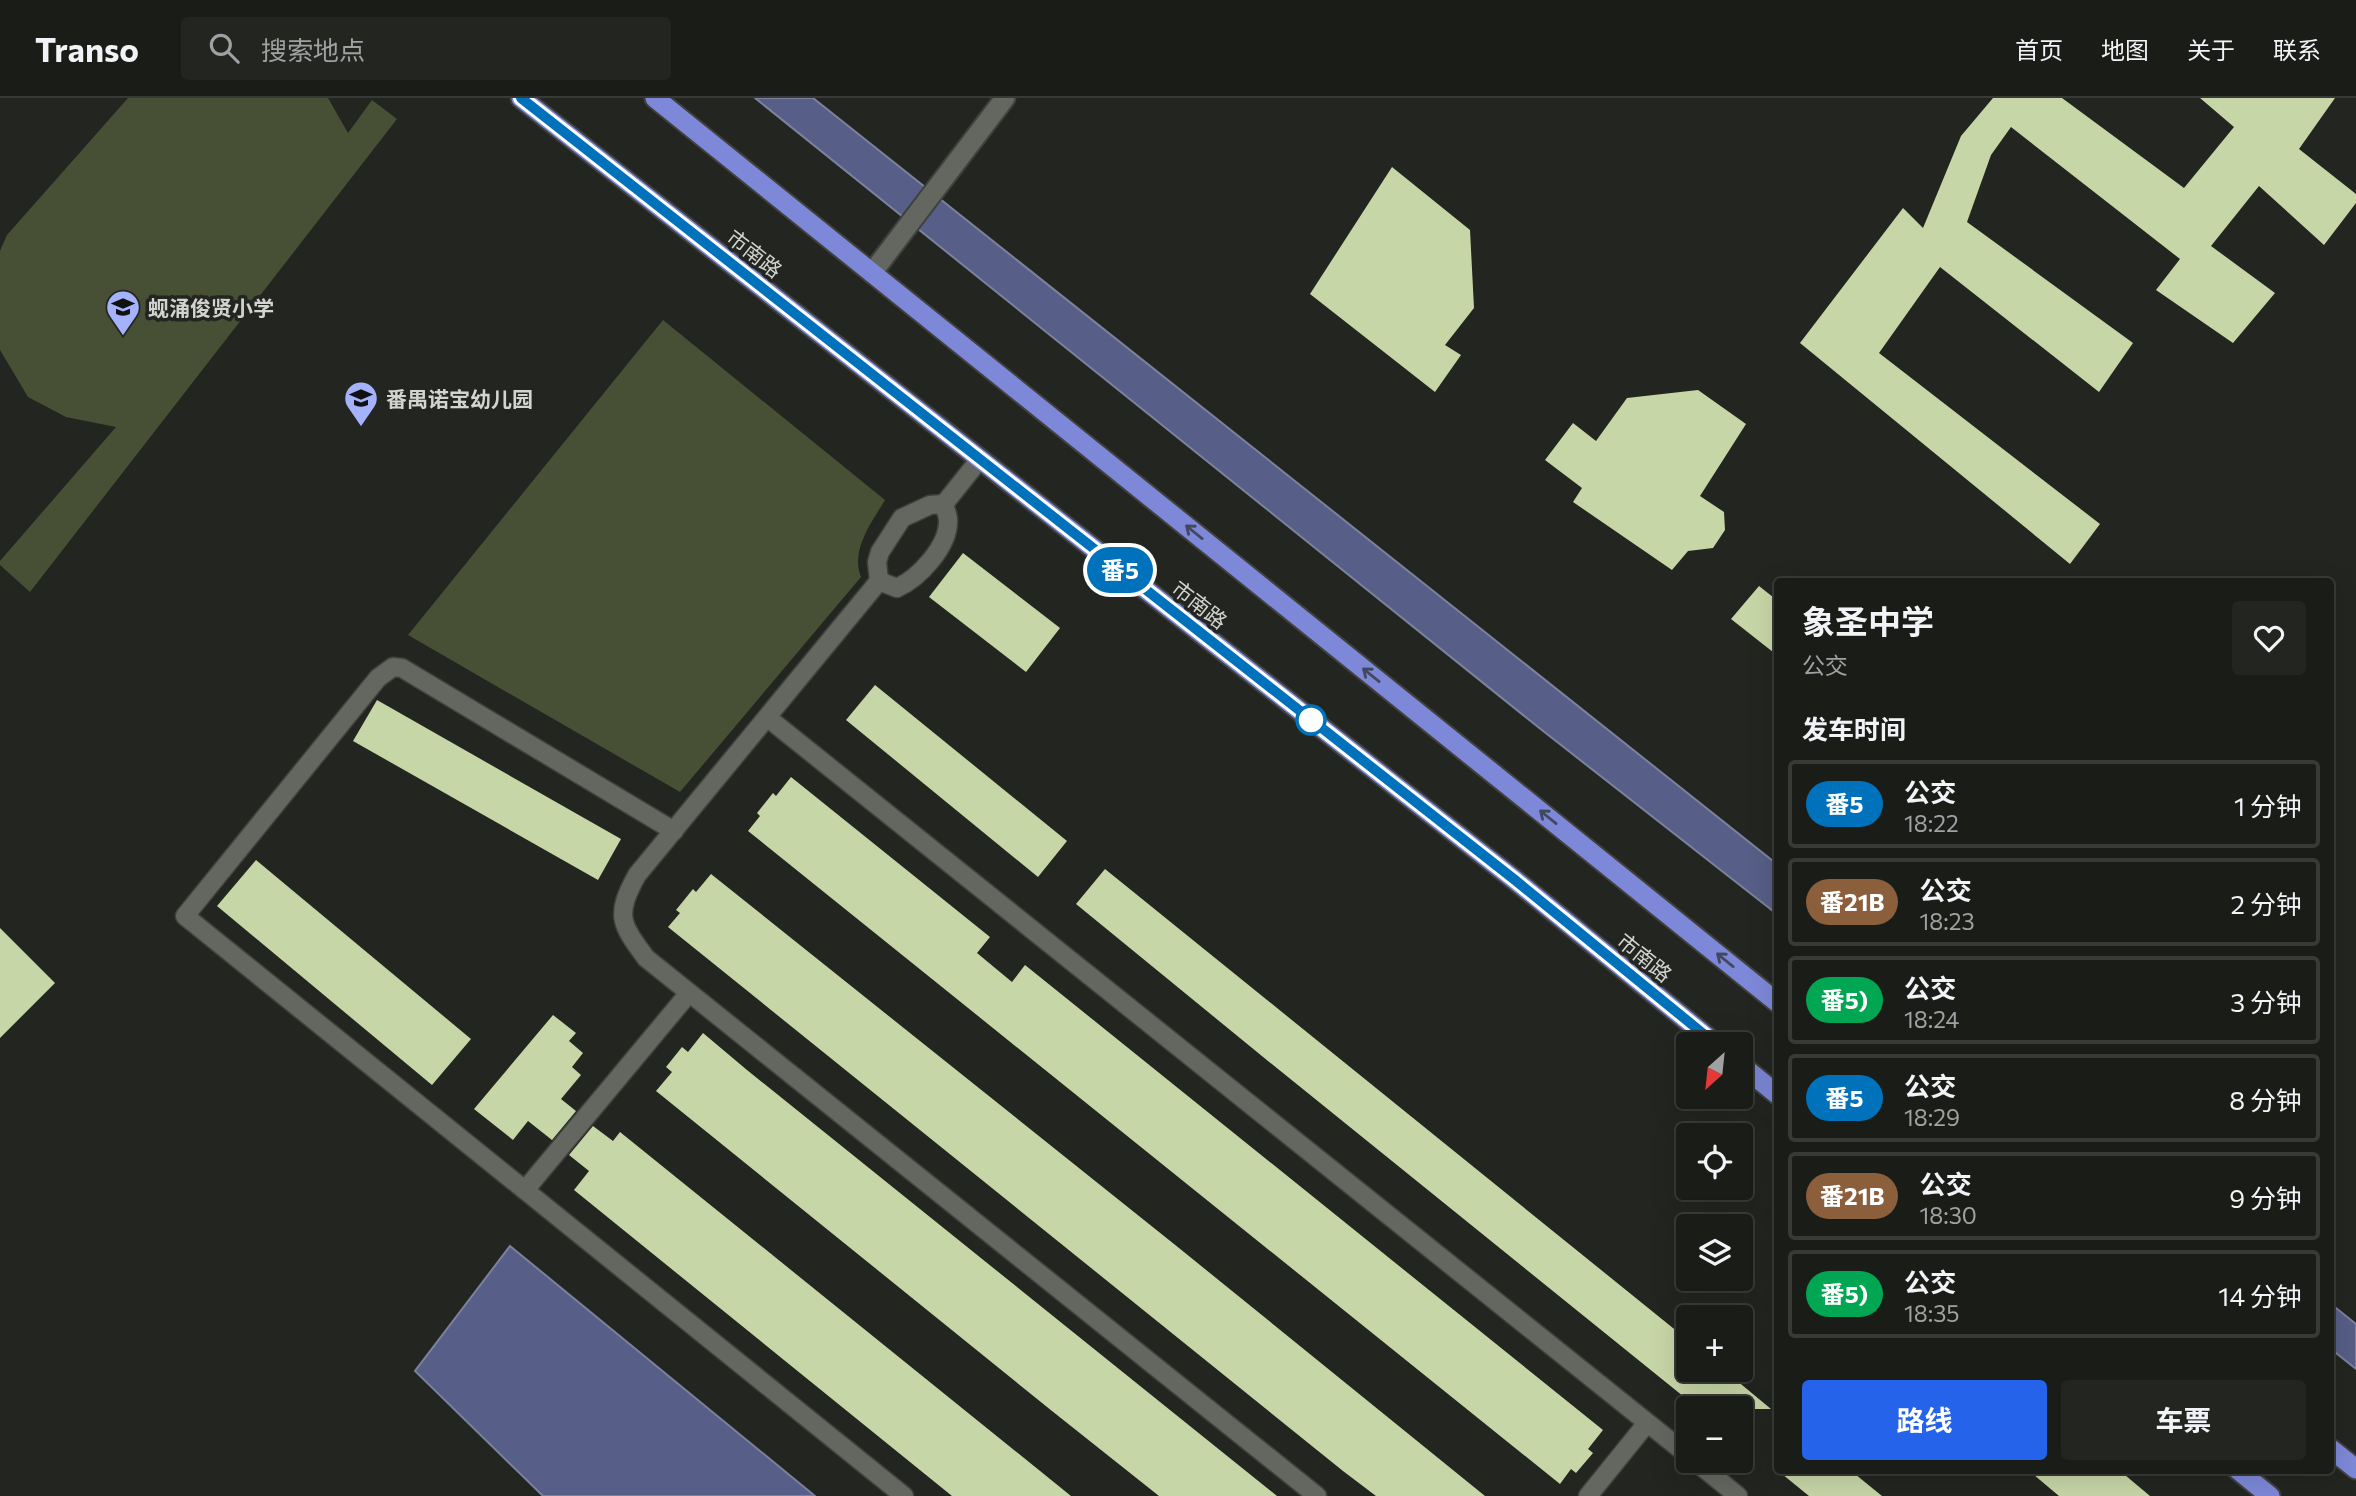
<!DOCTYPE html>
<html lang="zh">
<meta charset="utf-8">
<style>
body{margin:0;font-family:Commissioner,"Noto Sans SC",sans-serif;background:#232521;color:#f1f3f6;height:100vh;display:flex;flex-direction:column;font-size:26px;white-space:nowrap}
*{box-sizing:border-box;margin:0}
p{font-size:23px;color:#9fa1a2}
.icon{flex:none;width:38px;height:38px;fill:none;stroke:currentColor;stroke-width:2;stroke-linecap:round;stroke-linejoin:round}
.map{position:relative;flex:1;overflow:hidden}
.details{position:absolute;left:1774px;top:480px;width:560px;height:896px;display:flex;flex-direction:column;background:#1a1c18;border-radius:7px;box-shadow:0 7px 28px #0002,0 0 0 2px #383a37}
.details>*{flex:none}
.badge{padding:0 14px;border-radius:23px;font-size:24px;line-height:46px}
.needle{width:46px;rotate:207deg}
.tools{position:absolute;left:1676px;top:934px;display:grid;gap:14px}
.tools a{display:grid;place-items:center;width:77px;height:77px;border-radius:7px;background:#1a1c18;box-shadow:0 7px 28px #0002,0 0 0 2px #383a37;font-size:35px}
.map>.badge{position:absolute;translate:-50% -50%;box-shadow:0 0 0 4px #fff}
h2{padding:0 28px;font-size:26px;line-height:63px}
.round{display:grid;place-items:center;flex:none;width:74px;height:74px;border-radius:7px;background:#232521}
.summary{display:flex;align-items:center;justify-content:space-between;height:119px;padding:0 28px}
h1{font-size:33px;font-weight:700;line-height:52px}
.button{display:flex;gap:14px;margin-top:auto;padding:14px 28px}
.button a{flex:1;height:80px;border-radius:7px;background:#2563eb;color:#fff;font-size:28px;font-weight:700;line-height:80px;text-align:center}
.button a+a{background:#232521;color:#f1f3f6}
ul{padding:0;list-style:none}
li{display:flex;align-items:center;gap:21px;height:88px;margin:0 14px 10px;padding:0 14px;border:4px solid #383a37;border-radius:7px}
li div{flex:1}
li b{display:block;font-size:26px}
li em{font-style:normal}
li .badge{min-width:77px;font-weight:700;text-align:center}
header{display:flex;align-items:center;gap:42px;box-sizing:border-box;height:98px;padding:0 35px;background:#1a1c18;border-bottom:2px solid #383a37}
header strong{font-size:33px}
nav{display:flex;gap:38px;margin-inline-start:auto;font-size:24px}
.search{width:490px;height:63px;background:#232521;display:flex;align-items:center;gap:18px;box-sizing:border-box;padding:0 24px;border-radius:7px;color:#9fa1a2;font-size:26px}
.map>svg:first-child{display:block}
</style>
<header>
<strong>Transo</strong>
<div class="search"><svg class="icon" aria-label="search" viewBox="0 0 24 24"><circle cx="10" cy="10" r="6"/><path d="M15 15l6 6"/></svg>搜索地点</div>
<nav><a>首页</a><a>地图</a><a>关于</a><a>联系</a></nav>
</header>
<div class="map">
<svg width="2356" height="1398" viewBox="0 0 2356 1398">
<rect width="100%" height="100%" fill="#232520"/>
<g fill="#475034">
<path d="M128,0H328L348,35L372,2L397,21L30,494L0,467V463L116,329L66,319L28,299L0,252V153L7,137Z"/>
<path d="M663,222L885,402C872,424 850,452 861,479L680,694L408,537Z"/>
</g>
<g fill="#575e87" stroke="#7c819d" stroke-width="2">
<path d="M755,0H813L1778,767V817L1538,629Z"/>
<path d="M510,1148L815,1398H543L415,1273Z"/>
<path d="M2331,1206L2356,1226V1271L2331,1251Z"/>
</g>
<g fill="#c7d6a7">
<path d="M1993,0H2062L2184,90L2234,29L2200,0H2335L2299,51L2356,96V105L2324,147L2259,88L2211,148L2275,195L2233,245L2156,192L2180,161L2011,29L1991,57L1967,124L2133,245L2099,294L1940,169L1879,255L2100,426L2070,466L1800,245L1903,110L1923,130L1961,38Z"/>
<path d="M1392,69L1470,132L1474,210L1445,247L1461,257L1435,294L1310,196Z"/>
<path d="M1698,292L1746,326L1700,398L1724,414L1725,432L1713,450L1688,453L1672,472L1573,404L1582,390L1545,362L1573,325L1596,343L1627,300Z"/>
<path d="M963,455L1060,530L1026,574L929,499Z"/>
<path d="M1759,488L1778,503V558L1731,521Z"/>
<path d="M875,587L1067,743L1038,779L846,622Z"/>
<path d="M377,602L621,741L598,782L353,643Z"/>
<path d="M791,679L990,839L977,855L1012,884L1025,867L1603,1332L1588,1351L1593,1355L1576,1375L1571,1371L1560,1386L748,733L760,718L757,715L773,695L776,698Z"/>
<path d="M256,762L471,941L432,987L217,808Z"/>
<path d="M1105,771L1689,1243V1272H1724L1771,1311H1699L1268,963L1076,806Z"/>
<path d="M711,776L1179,1150L1485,1398H1376L1343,1373L668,829L680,815L676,812L693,791L696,794Z"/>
<path d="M0,830L55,885L0,940Z"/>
<path d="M553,917L576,935L569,943L583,955L572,969L581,977L561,1001L576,1013L552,1042L528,1023L513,1042L474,1011Z"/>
<path d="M703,935L747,972L1277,1398H1159L1052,1313L656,993L672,974L666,969L682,949L688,954Z"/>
<path d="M593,1028L613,1043L620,1034L1071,1398H952L574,1092L589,1073L569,1057Z"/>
<path d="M1777,1372H1850L1882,1398H1809Z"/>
<path d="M2028,1372H2119L2150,1398H2059Z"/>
</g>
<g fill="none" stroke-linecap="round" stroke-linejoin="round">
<g stroke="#40413e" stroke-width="21">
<g id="service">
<path d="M944,406C945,411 948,417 948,422C949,448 919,480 897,490L879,483L877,464L880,454L902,420L930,407Z"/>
<path d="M944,406L980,361"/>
<path d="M879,483L637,777C615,817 620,825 646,860L1317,1398"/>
<path d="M768,620L1689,1358"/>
<path d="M674,733L402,570L393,569L378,580L185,818L904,1398"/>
<path d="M525,1092L689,895"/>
<path d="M1695,1363L1738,1398"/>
<path d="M1588,1398L1647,1325"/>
</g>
</g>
<g stroke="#40413e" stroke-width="23">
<path id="minor" d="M872,175L1005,0"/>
</g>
<g stroke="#40413e" stroke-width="23">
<g id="trunk">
<path d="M521,0L1515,782L1717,947"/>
<path d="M655,0L1778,905"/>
<path d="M1741,967L1778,997"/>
<path d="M2331,1351L2356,1371"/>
<path d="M2238,1372L2270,1398"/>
</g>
</g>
<use href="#service" stroke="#646660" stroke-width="18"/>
<use href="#minor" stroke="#646660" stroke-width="19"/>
<use href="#trunk" stroke="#7d88d8" stroke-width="19"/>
</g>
<defs><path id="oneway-shaft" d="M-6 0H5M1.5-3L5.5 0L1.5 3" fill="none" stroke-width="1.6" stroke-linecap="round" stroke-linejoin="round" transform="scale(1.75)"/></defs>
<g stroke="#424860">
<use href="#oneway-shaft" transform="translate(1194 434) rotate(-141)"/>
<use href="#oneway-shaft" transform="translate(1371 577) rotate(-141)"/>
<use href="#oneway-shaft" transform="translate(1548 719) rotate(-141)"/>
<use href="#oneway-shaft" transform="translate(1725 862) rotate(-141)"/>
</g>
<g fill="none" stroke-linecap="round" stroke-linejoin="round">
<g stroke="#fff" stroke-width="16">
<path id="line" d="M521,0L1515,782L1717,947"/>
</g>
<use href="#line" stroke="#0072bc" stroke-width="10"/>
</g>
<defs>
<g id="school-pin" transform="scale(1.75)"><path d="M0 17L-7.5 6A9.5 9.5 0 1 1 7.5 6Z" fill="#a4b2fc" stroke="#232520"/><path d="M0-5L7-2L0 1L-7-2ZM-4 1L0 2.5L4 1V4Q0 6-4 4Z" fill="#111"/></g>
</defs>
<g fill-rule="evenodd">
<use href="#school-pin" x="123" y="209"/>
<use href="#school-pin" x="361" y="300"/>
</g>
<circle fill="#fff" stroke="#0072bc" stroke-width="3.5" cx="1311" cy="622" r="14"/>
<g text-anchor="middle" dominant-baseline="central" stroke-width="7" stroke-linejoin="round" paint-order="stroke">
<g font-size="21" fill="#d3d4d1" stroke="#232520">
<text transform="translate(755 155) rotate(38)">市南路</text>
<text transform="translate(1200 506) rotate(38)">市南路</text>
<text transform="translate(1645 859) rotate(39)">市南路</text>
</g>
<g font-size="21" font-weight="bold" fill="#d3d4d1" stroke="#232520" text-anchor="start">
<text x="148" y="209">蚬涌俊贤小学</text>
<text x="386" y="300">番禺诺宝幼儿园</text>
</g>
</g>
</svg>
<div class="tools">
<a><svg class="needle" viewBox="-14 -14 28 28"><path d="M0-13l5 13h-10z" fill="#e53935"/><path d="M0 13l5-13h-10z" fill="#9fa1a2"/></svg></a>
<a><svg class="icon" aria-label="locate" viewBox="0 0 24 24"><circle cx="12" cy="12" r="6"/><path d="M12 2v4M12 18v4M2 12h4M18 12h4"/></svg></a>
<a><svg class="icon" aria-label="layers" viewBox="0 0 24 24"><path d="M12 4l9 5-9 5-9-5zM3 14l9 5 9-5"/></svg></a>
<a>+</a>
<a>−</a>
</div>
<b class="badge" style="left:1120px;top:472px;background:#0072bc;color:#fff">番5</b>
<section class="details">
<div class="summary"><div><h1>象圣中学</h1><p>公交</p></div><a class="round"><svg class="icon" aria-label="heart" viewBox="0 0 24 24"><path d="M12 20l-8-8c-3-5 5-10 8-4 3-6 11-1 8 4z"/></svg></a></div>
<h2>发车时间</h2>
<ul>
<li><span class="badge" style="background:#0072bc;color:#fff">番5</span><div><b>公交</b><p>18:22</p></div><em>1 分钟</em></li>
<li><span class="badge" style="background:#8b5e3c;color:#fff">番21B</span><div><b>公交</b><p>18:23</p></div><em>2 分钟</em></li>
<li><span class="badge" style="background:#00a651;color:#fff">番5)</span><div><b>公交</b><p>18:24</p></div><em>3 分钟</em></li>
<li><span class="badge" style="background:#0072bc;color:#fff">番5</span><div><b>公交</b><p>18:29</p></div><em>8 分钟</em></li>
<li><span class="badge" style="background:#8b5e3c;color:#fff">番21B</span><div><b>公交</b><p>18:30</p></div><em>9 分钟</em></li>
<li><span class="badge" style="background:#00a651;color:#fff">番5)</span><div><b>公交</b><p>18:35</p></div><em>14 分钟</em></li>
</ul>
<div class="button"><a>路线</a><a>车票</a></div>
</section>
</div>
